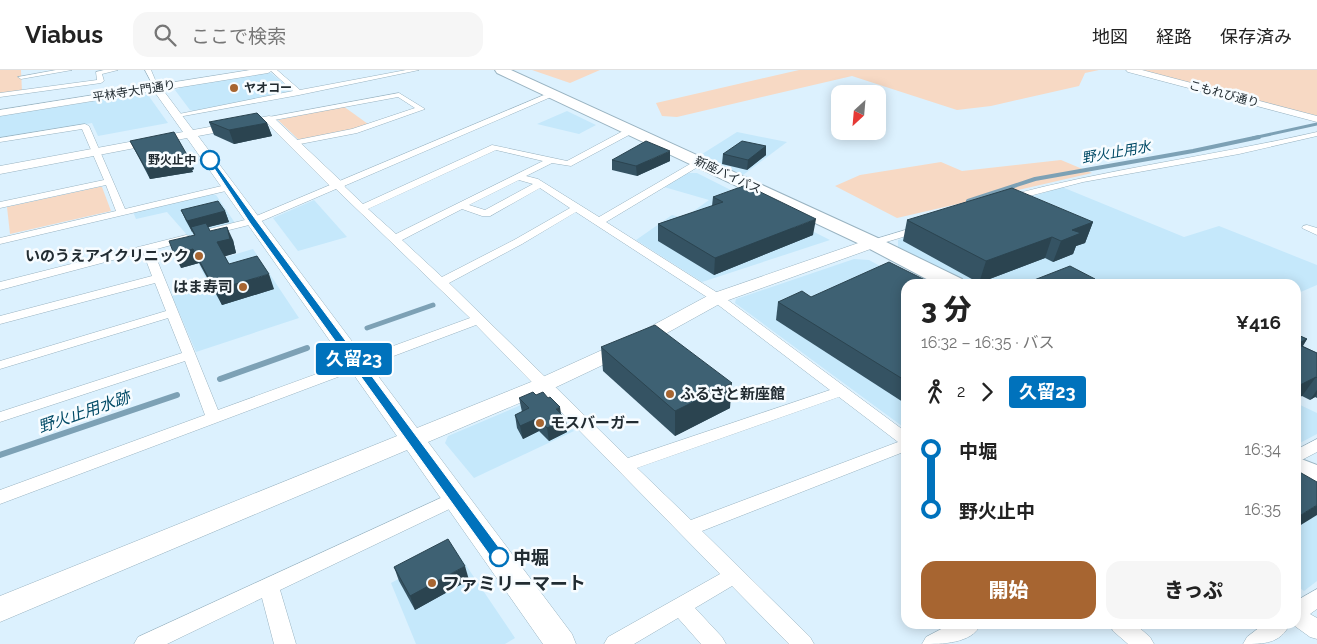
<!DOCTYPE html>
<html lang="ja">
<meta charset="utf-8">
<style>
body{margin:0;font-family:Raleway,"Noto Sans JP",sans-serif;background:#f6f6f6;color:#222;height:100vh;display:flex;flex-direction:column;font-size:19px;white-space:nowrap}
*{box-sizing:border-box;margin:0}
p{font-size:16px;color:#767676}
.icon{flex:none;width:28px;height:28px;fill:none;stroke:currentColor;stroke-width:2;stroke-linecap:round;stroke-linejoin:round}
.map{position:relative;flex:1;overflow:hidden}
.details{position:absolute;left:901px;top:209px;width:400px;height:350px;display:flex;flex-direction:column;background:#fff;border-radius:15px;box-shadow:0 2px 12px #0003}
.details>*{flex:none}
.badge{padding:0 10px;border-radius:4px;font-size:18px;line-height:32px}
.needle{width:32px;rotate:206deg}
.fabs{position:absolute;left:831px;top:15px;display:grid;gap:10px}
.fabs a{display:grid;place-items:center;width:55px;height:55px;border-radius:10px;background:#fff;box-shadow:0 2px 12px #0003;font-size:25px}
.map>.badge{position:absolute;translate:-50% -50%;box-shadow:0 0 0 2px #fff}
.legs{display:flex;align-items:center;gap:8px;height:55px;padding:0 20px;font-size:16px}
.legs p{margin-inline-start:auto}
.summary{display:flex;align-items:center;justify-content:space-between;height:85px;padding:0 20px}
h1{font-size:28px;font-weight:800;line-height:38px}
.button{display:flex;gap:10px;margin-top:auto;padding:10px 20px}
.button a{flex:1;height:58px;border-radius:15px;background:#a76531;color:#fff;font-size:20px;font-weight:800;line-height:58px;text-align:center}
.button a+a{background:#f6f6f6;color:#222}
ul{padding:0 20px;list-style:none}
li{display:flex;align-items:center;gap:18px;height:60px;font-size:19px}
li i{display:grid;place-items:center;width:8px;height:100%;margin:0 6px;background:currentColor}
li i::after{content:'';width:12px;height:12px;margin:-6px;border:4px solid;border-radius:50%;background:#fff}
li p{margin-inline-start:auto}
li:first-child i{background:linear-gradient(#0000 50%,currentColor 0)}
li:last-child i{background:linear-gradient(currentColor 50%,#0000 0)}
header{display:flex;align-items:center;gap:30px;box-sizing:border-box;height:70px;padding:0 25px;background:#fff;border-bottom:1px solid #e0e0e0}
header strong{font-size:24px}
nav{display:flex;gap:28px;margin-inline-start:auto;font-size:18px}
.search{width:350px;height:45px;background:#f6f6f6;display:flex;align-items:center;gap:12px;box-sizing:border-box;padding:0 18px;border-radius:15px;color:#767676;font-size:19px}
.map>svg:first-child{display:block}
</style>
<header>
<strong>Viabus</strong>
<div class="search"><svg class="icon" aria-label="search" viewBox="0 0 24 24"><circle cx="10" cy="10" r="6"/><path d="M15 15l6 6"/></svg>ここで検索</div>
<nav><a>地図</a><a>経路</a><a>保存済み</a></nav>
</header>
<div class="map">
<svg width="1317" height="574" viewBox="0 0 1317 574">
<rect width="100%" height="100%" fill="#dcf1fe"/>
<g fill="#c5e8fb">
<path d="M268,3H271L294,22L193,41L190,40L175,20L185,16Z"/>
<path d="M133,25H148L168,53L98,66L92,53L0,69V46Z"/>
<path d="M567,41L596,55L579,64L537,54Z"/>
<path d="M737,62L787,72L743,105L699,86Z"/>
<path d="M686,103H697L830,170L702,212L636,170L672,145L684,148L709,130L664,117Z"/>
<path d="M1062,117L1184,167L1219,156L1317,195V215L1296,224V214H971L898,177V170Z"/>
<path d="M211,124L216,125L235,153L188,166L167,142L136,149L133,142Z"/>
<path d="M314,130L347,167L298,181L273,148Z"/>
<path d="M253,179L299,248L196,282L172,226L209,215L199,195Z"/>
<path d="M854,189L869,190L913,214H906V359L735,233L736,229Z"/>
<path d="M535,329H543L574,361L474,408L445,373L448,366Z"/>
<path d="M1296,333L1317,343V364L1296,375Z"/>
<path d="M1296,425L1317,438V511L1304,521L1296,515Z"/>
<path d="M455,479L515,568L505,574H416L391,513Z"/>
</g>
<g fill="#f7d9c4">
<path d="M0,0H21L22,22L0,25Z"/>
<path d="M532,0H600L570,13Z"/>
<path d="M799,0H1099L1085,3L1079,16L991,36L957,40L852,6L677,47L662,46L656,33Z"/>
<path d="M1134,0H1317V46Z"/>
<path d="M343,36L368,54L350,60L302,69H298L278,50Z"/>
<path d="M1061,90L1092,103L897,148L835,116L860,105L941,92L962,101Z"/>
<path d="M99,117H102L111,141L10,164L7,137Z"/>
</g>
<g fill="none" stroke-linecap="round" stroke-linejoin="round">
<path stroke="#7da1b5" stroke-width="3" d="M1253,68L1317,54"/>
<path stroke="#7da1b5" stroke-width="4" d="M968,131L1035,109L1193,81L1259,67"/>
<path stroke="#7da1b5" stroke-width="5" d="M367,258L433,235"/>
<g stroke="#7da1b5" stroke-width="6">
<path d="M220,309L307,278"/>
<path d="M0,385L177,325"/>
</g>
<g stroke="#99b3c1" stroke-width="1">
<g id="street">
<path d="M56,0H72L21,9L18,7Z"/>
<path d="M104,0H118L102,4L104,11L101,13L0,27V23L97,10L96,2Z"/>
<path d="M145,0H151L159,19H155Z"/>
<path d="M270,0H277L300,20L406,0H419L299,25L178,47L174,45L293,21Z"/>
<path d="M399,23L425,39L357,63L295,75H292V71L352,59L415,38L398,27L269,51L265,49L269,47Z"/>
<path d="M544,25L551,27L344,116L363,134L492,75L567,91L623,61H629V65L571,96L552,93L526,106L538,109L599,147L690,94H696V98L606,152L721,225L906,362V381L702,461L810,567L814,574H789L732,516L695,538L722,567L726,574H701L678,548L634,574H604L608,567L720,504L476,255L0,434V420L205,345L185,291L0,352V342L182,283L168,248L0,299V291L166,241L155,213L0,254V246L152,206L143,182L0,220V212L186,165L190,166L191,168L190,170L153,180L218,340L470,248L336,119L257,153L209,165L204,162L205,160L249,149ZM496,80L543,91L396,164L368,139ZM519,110L533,114L485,140L469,135ZM540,118L570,138L514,170L442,207L402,170L462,139L482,146H490ZM576,142L713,231L830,320L628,388L449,213L522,174ZM839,327L898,372L691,450L637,398Z"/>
<path d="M85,54L89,56L125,139L230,114L235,117L230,120L0,174V168L116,141L106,115L0,138V132L104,110L82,59L0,72V68Z"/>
<path d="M1317,62V66L1239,84L1083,112L1006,132L1001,129L1003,127C1106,99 1213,86 1317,62Z"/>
<path d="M922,155L927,158L926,160L873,176L868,173L869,171Z"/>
<path d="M1307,155L1317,158V165L1302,158L1303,156Z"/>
<path d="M1317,369V382L1296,393V380Z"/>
<path d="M456,421L462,423L465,428L462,433L280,520L296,574H274L262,528L167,574H134L138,567Z"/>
<path d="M1317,519V539L1310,544L1317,548V569L1310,567L1292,554H1296V531Z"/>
<path d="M951,554H981C972,574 942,574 922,574L926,567Z"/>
<path d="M1110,554H1135L1150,567L1154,574H1128L1113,561Z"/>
<path d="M1264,554H1290C1280,574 1264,574 1243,574L1247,567Z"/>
</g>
</g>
<g stroke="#99b3c1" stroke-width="1">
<g id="secondary">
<path d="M250,0H273L268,3L163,20L193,60L269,46L273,47L343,113L345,116L343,119H333L267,53L198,66L417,358L536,310L633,266L711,224L867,170H879L881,173L879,176L723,232L647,274L550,320L428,372L572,564L576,574H543L407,380L0,552V526L397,366L187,68L0,104V96L183,62L154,21L0,46V40Z"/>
<path d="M1126,0H1142L1317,46V52L1128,2Z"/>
</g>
</g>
<g stroke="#99b3c1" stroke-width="2">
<g id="highway">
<path d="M495,0H511L880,169L962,209L965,214H936L866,177L497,3Z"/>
<path d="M1296,387L1317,395V422L1296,413Z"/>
</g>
</g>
<use href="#street" fill="#fff" fill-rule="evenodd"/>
<use href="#secondary" fill="#fff" fill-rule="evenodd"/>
<use href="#highway" fill="#fff" fill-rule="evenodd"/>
</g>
<g fill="#355363">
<path d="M209,52L267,53L272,66L234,74L214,65Z"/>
<path d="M130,71L190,90L194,99L192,100L193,102L150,109Z"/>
<path d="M766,76V85L747,100L722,94L723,84Z"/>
<path d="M612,90L670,91L637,106L612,100Z"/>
<path d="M713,127L813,165L714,205L658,171V154L712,136Z"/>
<path d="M181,140L225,141L229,152L208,157L210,161L233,170L236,183L224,186L229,194L274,219L222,235L199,193L181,198L194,165L186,151Z"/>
<path d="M907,150L1093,152L1085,173L1076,176L1073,184L1053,192L1045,188L979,213L903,171Z"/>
<path d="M906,214V334L776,250L778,232L811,227Z"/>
<path d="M1296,264L1307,269L1303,276L1317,283V328L1315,327L1310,330L1302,326Z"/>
<path d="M601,277L730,338L675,366L603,301Z"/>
<path d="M519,328L561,345L566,349L567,362L549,371L539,361L523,369L517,358L515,345L522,342Z"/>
<path d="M394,497L469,510L415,540L399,511Z"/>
</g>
<g fill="#2b4450">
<path d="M267,53L272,66L234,74L229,60Z"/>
<path d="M766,76V85L747,100L748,90Z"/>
<path d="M670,81V91L637,106L636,96Z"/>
<path d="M190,90L194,99L192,100L193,102L150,109L146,99Z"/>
<path d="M225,141L229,152L193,161L191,157L192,161V162L187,151Z"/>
<path d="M816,149L813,165L714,205L715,188Z"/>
<path d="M1093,152L1085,173L1076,176L1073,184L1053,192L1061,171L1072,160Z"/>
<path d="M227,157L233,170L236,183L223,187L217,172Z"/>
<path d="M1052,167L1045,188L979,213L986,191Z"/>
<path d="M193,179L199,193L181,198L174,184Z"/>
<path d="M269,204L274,219L222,235L215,220Z"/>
<path d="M1307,269L1296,286L1297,274Z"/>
<path d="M1316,307L1302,326L1296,329V317Z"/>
<path d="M732,313L730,338L675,366V341Z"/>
<path d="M1317,320V324L1315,327L1310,330Z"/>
<path d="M560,337L562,350L556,339Z"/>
<path d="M538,348L539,361L523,369L520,356Z"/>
<path d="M566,349L567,362L549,371L547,358Z"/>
<path d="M1317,435V445L1296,458V448Z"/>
<path d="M465,496L469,510L415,540L410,526Z"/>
</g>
<g fill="#3e6173" stroke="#2b4450">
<path d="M257,43L267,53L229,60L209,52Z"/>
<path d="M174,62L190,90H188L189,92L146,99L130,71Z"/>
<path d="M646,71L670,81L636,96L612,90Z"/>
<path d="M742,71L766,76L748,90L723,84Z"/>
<path d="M746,115L816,149L715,188L658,154L723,132L713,127Z"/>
<path d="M1012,118L1093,152L1072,160L1081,163L1061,171L1052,167L986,191L907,150Z"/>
<path d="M218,131L225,141L187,151L181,140Z"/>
<path d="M206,153L210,161L227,157L230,169L217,172L229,194L257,186L269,204L215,220L193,179L174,184L169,171L195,165L191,157Z"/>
<path d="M889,192L933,214H906V311L778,232L802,221L811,227Z"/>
<path d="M1070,196L1095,209L1089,211L1094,214H1032L1029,212Z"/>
<path d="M655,255L732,313L675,341L601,277Z"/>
<path d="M1296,264L1307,269L1297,274L1317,283V308L1316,307L1296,317Z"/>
<path d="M533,322L536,325L543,322L548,328L550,327L560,337L556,339L566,349L547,358L538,348L520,356L515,345L529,338L519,328Z"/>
<path d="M1296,400L1317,412V435L1296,448Z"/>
<path d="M448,469L465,496L410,526L394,497Z"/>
</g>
<path fill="#0072bc" stroke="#fff" d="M208,89H212L256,150L503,483L505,487L503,491L499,493L494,491L250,153Z"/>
<g fill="#a76531" stroke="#f7fcff" stroke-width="2">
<circle cx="234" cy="18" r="5"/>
<circle cx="199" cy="186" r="5"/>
<circle cx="243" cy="217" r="5"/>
<circle cx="670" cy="324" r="5"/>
<circle cx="540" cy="353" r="5"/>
<circle cx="432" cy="513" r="5"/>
</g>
<g fill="#fff" stroke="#0072bc" stroke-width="2.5">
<circle cx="210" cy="90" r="9"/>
<circle cx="499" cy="487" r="9"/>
</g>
<g text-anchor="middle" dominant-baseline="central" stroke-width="5" stroke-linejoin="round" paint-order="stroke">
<g font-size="12" font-weight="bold" fill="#222c32" stroke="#f7fcff" text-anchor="start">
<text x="244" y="18">ヤオコー</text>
</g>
<g font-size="12" fill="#222c32" stroke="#f7fcff">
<text transform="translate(134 21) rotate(-9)">平林寺大門通り</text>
<text transform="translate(1224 24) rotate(15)">こもれび通り</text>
<text transform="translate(728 105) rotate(25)">新座バイパス</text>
</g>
<g font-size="12" font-weight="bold" fill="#222c32" stroke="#f7fcff" text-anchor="end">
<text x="196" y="90">野火止中</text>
</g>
<g font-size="14" font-style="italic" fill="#004a66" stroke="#f7fcff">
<text transform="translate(1116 82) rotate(-10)">野火止用水</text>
</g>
<g font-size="15" font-weight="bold" fill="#222c32" stroke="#f7fcff" text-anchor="end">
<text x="189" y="186">いのうえアイクリニック</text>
<text x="233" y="217">はま寿司</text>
<text x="680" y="324" text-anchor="start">ふるさと新座館</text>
<text x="550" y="353" text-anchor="start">モスバーガー</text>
</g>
<g font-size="16" font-style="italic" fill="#004a66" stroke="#f7fcff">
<text transform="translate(84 342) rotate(-19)">野火止用水跡</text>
</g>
<g font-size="18" font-weight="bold" fill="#222c32" stroke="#f7fcff" text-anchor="start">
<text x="513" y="487">中堀</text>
</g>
<g font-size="18" font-weight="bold" fill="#222c32" stroke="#f7fcff" text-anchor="start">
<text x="442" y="513">ファミリーマート</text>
</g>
</g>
</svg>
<div class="fabs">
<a><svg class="needle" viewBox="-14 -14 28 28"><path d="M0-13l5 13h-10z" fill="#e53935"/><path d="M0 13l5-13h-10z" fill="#767676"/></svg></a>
</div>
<b class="badge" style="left:354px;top:289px;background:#0072bc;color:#fff">久留23</b>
<section class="details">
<div class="summary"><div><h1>3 分</h1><p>16:32 – 16:35 · バス</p></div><b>¥416</b></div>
<div class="legs"><svg class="icon" aria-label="walk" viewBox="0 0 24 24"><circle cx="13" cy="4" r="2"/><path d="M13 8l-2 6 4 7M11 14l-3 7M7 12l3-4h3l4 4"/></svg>2<svg class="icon" aria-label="forward" viewBox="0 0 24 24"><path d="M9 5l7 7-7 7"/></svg><b class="badge" style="background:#0072bc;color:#fff">久留23</b></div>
<ul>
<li><i style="color:#0072bc"></i><b>中堀</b><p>16:34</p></li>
<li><i style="color:#0072bc"></i><b>野火止中</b><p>16:35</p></li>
</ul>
<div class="button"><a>開始</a><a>きっぷ</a></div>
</section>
</div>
